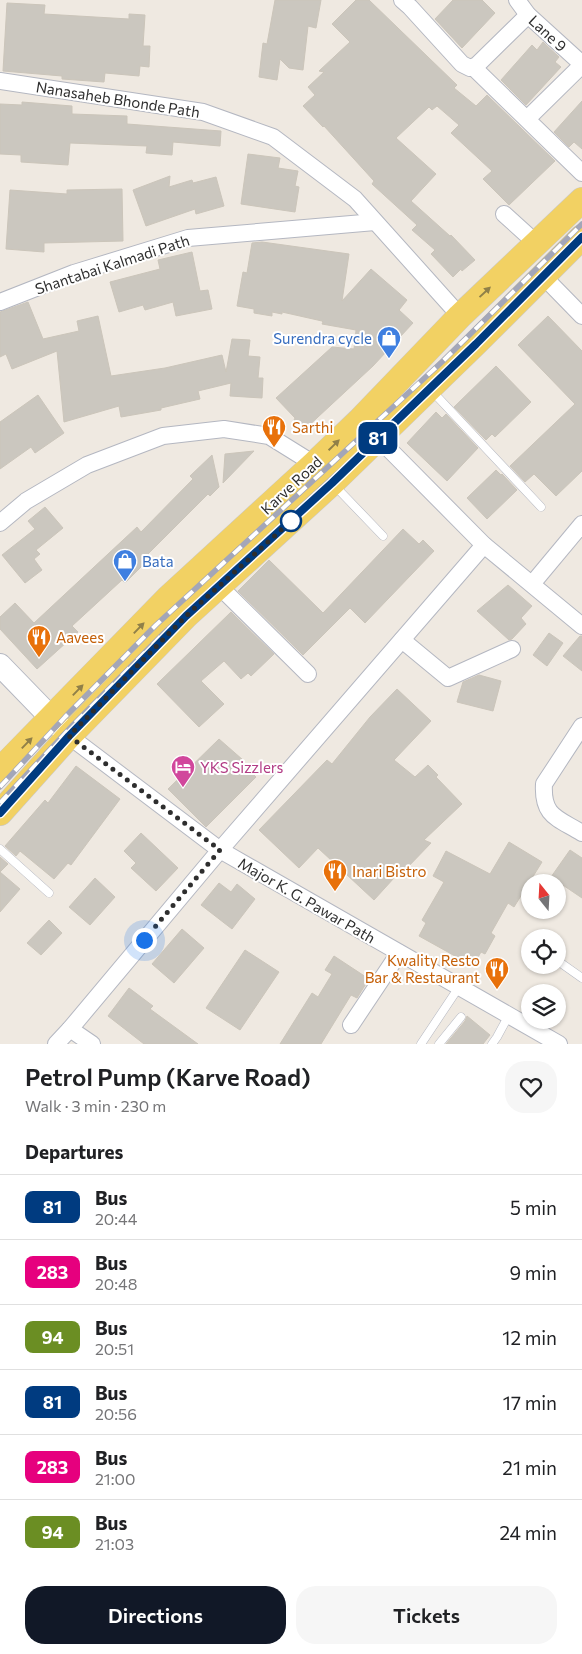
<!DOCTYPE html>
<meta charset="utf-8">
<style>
body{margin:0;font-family:Commissioner,sans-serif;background:#f6f6f6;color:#202124;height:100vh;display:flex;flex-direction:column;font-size:19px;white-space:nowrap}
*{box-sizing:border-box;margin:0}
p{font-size:16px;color:#757577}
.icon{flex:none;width:28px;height:28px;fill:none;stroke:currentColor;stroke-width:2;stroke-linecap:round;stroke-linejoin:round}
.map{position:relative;height:1044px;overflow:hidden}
.drawer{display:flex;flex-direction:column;background:#fff;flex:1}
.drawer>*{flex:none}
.badge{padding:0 10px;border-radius:8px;font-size:18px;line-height:32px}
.needle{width:32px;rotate:342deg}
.tools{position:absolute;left:521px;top:874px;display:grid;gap:10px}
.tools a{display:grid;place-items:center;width:45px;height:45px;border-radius:50%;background:#fff;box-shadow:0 1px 4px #0004;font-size:25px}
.you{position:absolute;width:25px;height:25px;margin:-12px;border:4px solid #fff;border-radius:50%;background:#1a73e8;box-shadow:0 0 0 8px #1a73e833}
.map>.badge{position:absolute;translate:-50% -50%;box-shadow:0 0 0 2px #fff}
h2{padding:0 25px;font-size:19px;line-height:45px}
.round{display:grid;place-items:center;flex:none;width:52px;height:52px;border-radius:20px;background:#f6f6f6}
.overview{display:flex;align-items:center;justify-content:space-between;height:85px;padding:0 25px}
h1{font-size:24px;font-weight:600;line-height:38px}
.cta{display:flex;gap:10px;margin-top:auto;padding:10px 25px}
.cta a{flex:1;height:58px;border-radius:20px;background:#111827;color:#fff;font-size:20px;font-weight:600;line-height:58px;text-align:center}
.cta a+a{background:#f6f6f6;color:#202124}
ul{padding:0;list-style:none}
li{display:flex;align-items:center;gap:15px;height:65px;padding:0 25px;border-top:1px solid #e0e0e0}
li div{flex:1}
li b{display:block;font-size:19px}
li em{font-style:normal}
li .badge{min-width:55px;font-weight:700;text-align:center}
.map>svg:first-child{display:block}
</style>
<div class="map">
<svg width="582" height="1044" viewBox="0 0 582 1044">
<rect width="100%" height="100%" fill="#efe9e1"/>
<g fill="#cbc7bf" stroke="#cbc5ba">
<path d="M275,0H321L316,28L308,26L303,70L289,68L280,59L277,80L259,77L263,43L267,44Z"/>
<path d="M356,0H369L457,85L454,88L476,106L487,95L555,161L509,205L483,179L492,171L451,133L459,125L437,106L432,110L429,107L396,138L436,174L411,201L450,236L451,235L475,260L462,271L461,269L453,277L431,254L435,250L412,230L417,225L372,184L374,181L324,126L323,127L303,106L315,95L308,87L324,72L319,71L350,42L332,24Z"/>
<path d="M453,0H482L495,13L462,48L435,19Z"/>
<path d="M7,3L45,5L44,14L129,19V14L145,15L143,46H150L149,67L140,66L139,76L105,73L104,82L62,79V76L3,71Z"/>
<path d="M543,42L559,57L555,62L561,67L526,105L501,80L532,45L537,50Z"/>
<path d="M582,101V149L574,142L569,147L554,132Z"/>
<path d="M22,102L72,106V114L127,116V124L221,131L220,146L173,142L172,155L146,153L147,146L70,143L68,165L21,162V155L0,154V104L22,105Z"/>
<path d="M248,154L280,158L278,168L298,171L295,186L299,187L295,212L241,204Z"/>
<path d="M170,176L169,187L192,180L193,183L216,177L224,206L196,214L195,209L146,226L133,190Z"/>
<path d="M122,189L123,241L44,243V252L6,249L10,190L67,194V190Z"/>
<path d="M262,242L349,254L342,301L371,269L407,300L399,310L413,323L373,366L304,430L294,420L295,418L276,398L332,347L354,349L356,330L322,324L323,322L322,321L282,312V314L272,312V316L254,313V309L237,306L243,272L247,273L252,243Z"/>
<path d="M192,252L200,291L208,290L212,309L176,316L173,302L145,310L143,305L119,312L110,282L160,269L158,260Z"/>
<path d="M28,302L43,339L79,331L77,321L98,316L111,376L165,368L222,355L226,372L232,339L250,340L248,356L260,357L258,378H263L262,398L230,396L231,383L198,391L200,399L161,408V410L121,417L119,406L64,422L57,351L12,369L6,354L0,357V312Z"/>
<path d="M548,316L582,351V471L556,496L534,474L525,482L510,466L575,404L518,345Z"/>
<path d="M496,366L531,402L495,437L492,434L486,440L454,407Z"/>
<path d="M38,395L64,433L35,453L31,447L0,469V422Z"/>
<path d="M436,412L442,418L446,414L478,448L447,481L407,443Z"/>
<path d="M254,451L223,483L225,454Z"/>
<path d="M212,455L219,487L210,496L208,494L148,554L151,557L125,583L122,580L72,626L78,632L37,669L0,629V617L15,603L34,623L137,527L141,532L193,479L190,476Z"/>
<path d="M496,470L501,475L502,474L517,490L487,519L467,498Z"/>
<path d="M45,507L63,528L36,550L40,554L34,559L42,570L25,583L2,555L35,529L28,521Z"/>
<path d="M403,529L419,544L423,540L434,551L365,623L350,608L303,655L238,591L269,560L323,613Z"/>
<path d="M508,585L532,606L521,618L526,624L512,639L509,640L477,611Z"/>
<path d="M231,612L274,654L251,676L248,673L241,679L224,661L201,681L224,704L199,727L157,684Z"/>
<path d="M549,633L563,643L547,666L533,655Z"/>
<path d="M580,636H582V671L563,656Z"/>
<path d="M479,675L501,681L493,711L457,702L463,682Z"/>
<path d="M397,689L431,721L394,760L415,777L428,765L438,775L436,777L462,804L424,840L431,843L406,869L404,867L374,900L318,848L299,868L259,830L327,760L332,764L370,717Z"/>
<path d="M219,739L243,760L241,762L256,777L206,827L168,789Z"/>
<path d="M76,766L120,799L71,865L68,863L54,879L20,851L16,856L5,846L45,800L48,803Z"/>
<path d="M141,833L178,868L156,891L131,868L136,863L124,851Z"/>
<path d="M509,842L542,862L514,907L508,903L491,933L495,936L485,954L481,952L473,966L419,936L426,923L422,920L444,882L433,876L446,851L490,874Z"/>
<path d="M570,850L582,858V898L551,877Z"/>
<path d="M0,857L8,864L0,872L20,889L0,912Z"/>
<path d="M95,878L115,897L90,925L69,907Z"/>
<path d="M219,883L231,892L237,884L255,899L232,929L201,905Z"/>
<path d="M49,920L62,933L41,955L27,943Z"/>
<path d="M182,929L204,948L174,983L152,964Z"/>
<path d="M245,950L279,972L240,1030L206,1008Z"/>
<path d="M334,956L369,979L357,998L351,995L321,1044H280L312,993L318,997L332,974L325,970Z"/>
<path d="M129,988L153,1006L150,1009L198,1044H144L108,1016Z"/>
<path d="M467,1016L490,1035L483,1044H446L465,1021Z"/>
</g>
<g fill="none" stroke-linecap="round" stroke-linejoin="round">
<g stroke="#b4b7c1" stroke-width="9">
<g id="lane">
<path d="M431,390L541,507"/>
<path d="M335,486L383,536"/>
<path d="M0,849L49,893"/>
<path d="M558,961L582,978"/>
<path d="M421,1044L459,987"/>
<path d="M439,1044L461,1017"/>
<path d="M492,1044L497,1037L509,1015"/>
</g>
</g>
<g stroke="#b4b7c1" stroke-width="18">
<g id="street">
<path d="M402,0L410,7L462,64L470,68L477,65L528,15"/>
<path d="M517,0L528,15L582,64"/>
<path d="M473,67L582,173"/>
<path d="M0,81L203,112L273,137L355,199L460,316"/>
<path d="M527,119L582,65"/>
<path d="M504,214L536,243"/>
<path d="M543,276L582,316"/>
<path d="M0,302L74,273L188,238L375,222"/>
<path d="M378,438L484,545L582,626"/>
<path d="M0,523L26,501L87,465L163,436L224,429L269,436L314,464"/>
<path d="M532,584L582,524"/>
<path d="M219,586L308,674"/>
<path d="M402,640L448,678L512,649"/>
<path d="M582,726L544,784C542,817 558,818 582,833"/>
<path d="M69,736L220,850L559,1044"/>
<path d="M351,1025L399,953"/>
<path d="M70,1029L92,1044"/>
<path d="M56,1044L70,1029L220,850L484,545"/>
</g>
</g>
<g stroke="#b4b7c1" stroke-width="24">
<path id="secondary" d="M0,665L64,731"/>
</g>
<g stroke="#c9c9c9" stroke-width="26">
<g id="primary">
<path d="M0,770L168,598L314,464L360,420L460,316L582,200"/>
<path d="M0,813L69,736L186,616L332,483L476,343L582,237"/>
</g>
</g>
<use href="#lane" stroke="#fff" stroke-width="8"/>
<use href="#street" stroke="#fff" stroke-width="16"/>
<use href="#secondary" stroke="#fff" stroke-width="22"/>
<use href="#primary" stroke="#f2d163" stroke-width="25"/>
<g stroke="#a3a6b8" stroke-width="5.5">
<g id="rail">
<path d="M0,787L65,717L156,625L443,361L582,224"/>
<path d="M0,803L73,725L164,633L451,369L582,240"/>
</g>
</g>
<use href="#rail" stroke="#fff" stroke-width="4" stroke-dasharray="11" stroke-linecap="butt"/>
</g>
<defs><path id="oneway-solid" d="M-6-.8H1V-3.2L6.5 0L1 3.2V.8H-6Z" transform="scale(1.25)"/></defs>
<g fill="#908048">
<use href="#oneway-solid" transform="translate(485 292) rotate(-43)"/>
<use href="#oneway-solid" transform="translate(334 445) rotate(-44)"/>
<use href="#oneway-solid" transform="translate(139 628) rotate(-46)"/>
<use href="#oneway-solid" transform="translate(78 690) rotate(-46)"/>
<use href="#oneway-solid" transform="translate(27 743) rotate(-46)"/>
</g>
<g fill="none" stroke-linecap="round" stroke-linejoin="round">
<g stroke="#fff" stroke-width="11">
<path id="line" d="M0,813L69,736L186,616L332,483L476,344L582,237"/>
</g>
<use href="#line" stroke="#003b80" stroke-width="8"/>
<path stroke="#2e2e2e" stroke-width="5" stroke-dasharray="0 9" d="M144,940L220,850L69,736L186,616L291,521"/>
</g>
<defs>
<g id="shop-pin" transform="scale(1.25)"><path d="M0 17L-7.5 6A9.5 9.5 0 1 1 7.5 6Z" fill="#3f7fe0" stroke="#fff"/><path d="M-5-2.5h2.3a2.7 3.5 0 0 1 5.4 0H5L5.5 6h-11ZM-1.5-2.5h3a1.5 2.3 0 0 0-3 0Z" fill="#fff"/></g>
<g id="restaurant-pin" transform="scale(1.25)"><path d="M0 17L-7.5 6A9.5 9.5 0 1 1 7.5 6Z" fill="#e8710a" stroke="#fff"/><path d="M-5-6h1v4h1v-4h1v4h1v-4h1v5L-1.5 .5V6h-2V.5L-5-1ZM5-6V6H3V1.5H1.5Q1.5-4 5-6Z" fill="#fff"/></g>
<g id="hotel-pin" transform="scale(1.25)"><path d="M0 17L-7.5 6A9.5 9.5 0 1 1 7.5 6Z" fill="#d1479c" stroke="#fff"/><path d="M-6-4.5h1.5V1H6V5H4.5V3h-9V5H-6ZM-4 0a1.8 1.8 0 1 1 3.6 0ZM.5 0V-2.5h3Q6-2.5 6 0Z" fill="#fff"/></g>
</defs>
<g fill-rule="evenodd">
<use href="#shop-pin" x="389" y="338"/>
<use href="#restaurant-pin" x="274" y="427"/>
<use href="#shop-pin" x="125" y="561"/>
<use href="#restaurant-pin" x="39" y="637"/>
<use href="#hotel-pin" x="183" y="767"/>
<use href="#restaurant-pin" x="335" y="871"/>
<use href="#restaurant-pin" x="497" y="969"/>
</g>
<circle fill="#fff" stroke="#003b80" stroke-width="2.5" cx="291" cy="521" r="10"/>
<g text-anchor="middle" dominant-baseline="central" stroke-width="4" stroke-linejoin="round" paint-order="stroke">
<g font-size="15" fill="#2e2e2e" stroke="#fff">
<text transform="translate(548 33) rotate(43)">Lane 9</text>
<text transform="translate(118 99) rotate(9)">Nanasaheb Bhonde Path</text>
<text transform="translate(112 264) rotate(-18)">Shantabai Kalmadi Path</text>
<text transform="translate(291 485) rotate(-43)">Karve Road</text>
<text transform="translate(307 900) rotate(30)">Major K. G. Pawar Path</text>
</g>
<g font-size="15" fill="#366cbe" stroke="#fff" text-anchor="end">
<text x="372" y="338">Surendra cycle</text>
<text x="142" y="561" text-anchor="start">Bata</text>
</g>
<g font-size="15" fill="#c56008" stroke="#fff" text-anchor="start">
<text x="292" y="427">Sarthi</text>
<text x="56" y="637">Aavees</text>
<text x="352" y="871">Inari Bistro</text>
<text x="480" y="960" text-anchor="end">Kwality Resto<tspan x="480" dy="17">Bar &amp; Restaurant</tspan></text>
</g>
<g font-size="15" fill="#b23c85" stroke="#fff" text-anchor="start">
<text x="200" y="767">YKS Sizzlers</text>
</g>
</g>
</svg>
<div class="tools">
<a><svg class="needle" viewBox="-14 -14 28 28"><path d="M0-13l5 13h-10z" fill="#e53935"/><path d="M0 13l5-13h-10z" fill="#757577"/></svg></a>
<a><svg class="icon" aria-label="locate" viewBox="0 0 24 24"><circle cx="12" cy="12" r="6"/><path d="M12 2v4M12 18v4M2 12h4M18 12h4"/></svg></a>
<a><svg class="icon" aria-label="layers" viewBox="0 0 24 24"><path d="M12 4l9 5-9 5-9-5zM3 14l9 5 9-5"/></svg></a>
</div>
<div class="you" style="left:144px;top:940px"></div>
<b class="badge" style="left:378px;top:438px;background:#003b80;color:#fff">81</b>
</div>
<section class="drawer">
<div class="overview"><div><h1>Petrol Pump (Karve Road)</h1><p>Walk · 3 min · 230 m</p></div><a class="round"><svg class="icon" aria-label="heart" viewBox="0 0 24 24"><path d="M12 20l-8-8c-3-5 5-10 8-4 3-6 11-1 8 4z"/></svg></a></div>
<h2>Departures</h2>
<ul>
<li><span class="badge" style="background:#003b80;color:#fff">81</span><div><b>Bus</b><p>20:44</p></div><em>5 min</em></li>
<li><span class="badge" style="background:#e6007e;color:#fff">283</span><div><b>Bus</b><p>20:48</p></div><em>9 min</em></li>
<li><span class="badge" style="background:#6b8e23;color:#fff">94</span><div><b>Bus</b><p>20:51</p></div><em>12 min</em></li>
<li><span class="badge" style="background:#003b80;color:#fff">81</span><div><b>Bus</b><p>20:56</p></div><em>17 min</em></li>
<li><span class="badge" style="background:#e6007e;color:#fff">283</span><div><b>Bus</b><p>21:00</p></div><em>21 min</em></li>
<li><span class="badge" style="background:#6b8e23;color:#fff">94</span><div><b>Bus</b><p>21:03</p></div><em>24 min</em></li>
</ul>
<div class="cta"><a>Directions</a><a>Tickets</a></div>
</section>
